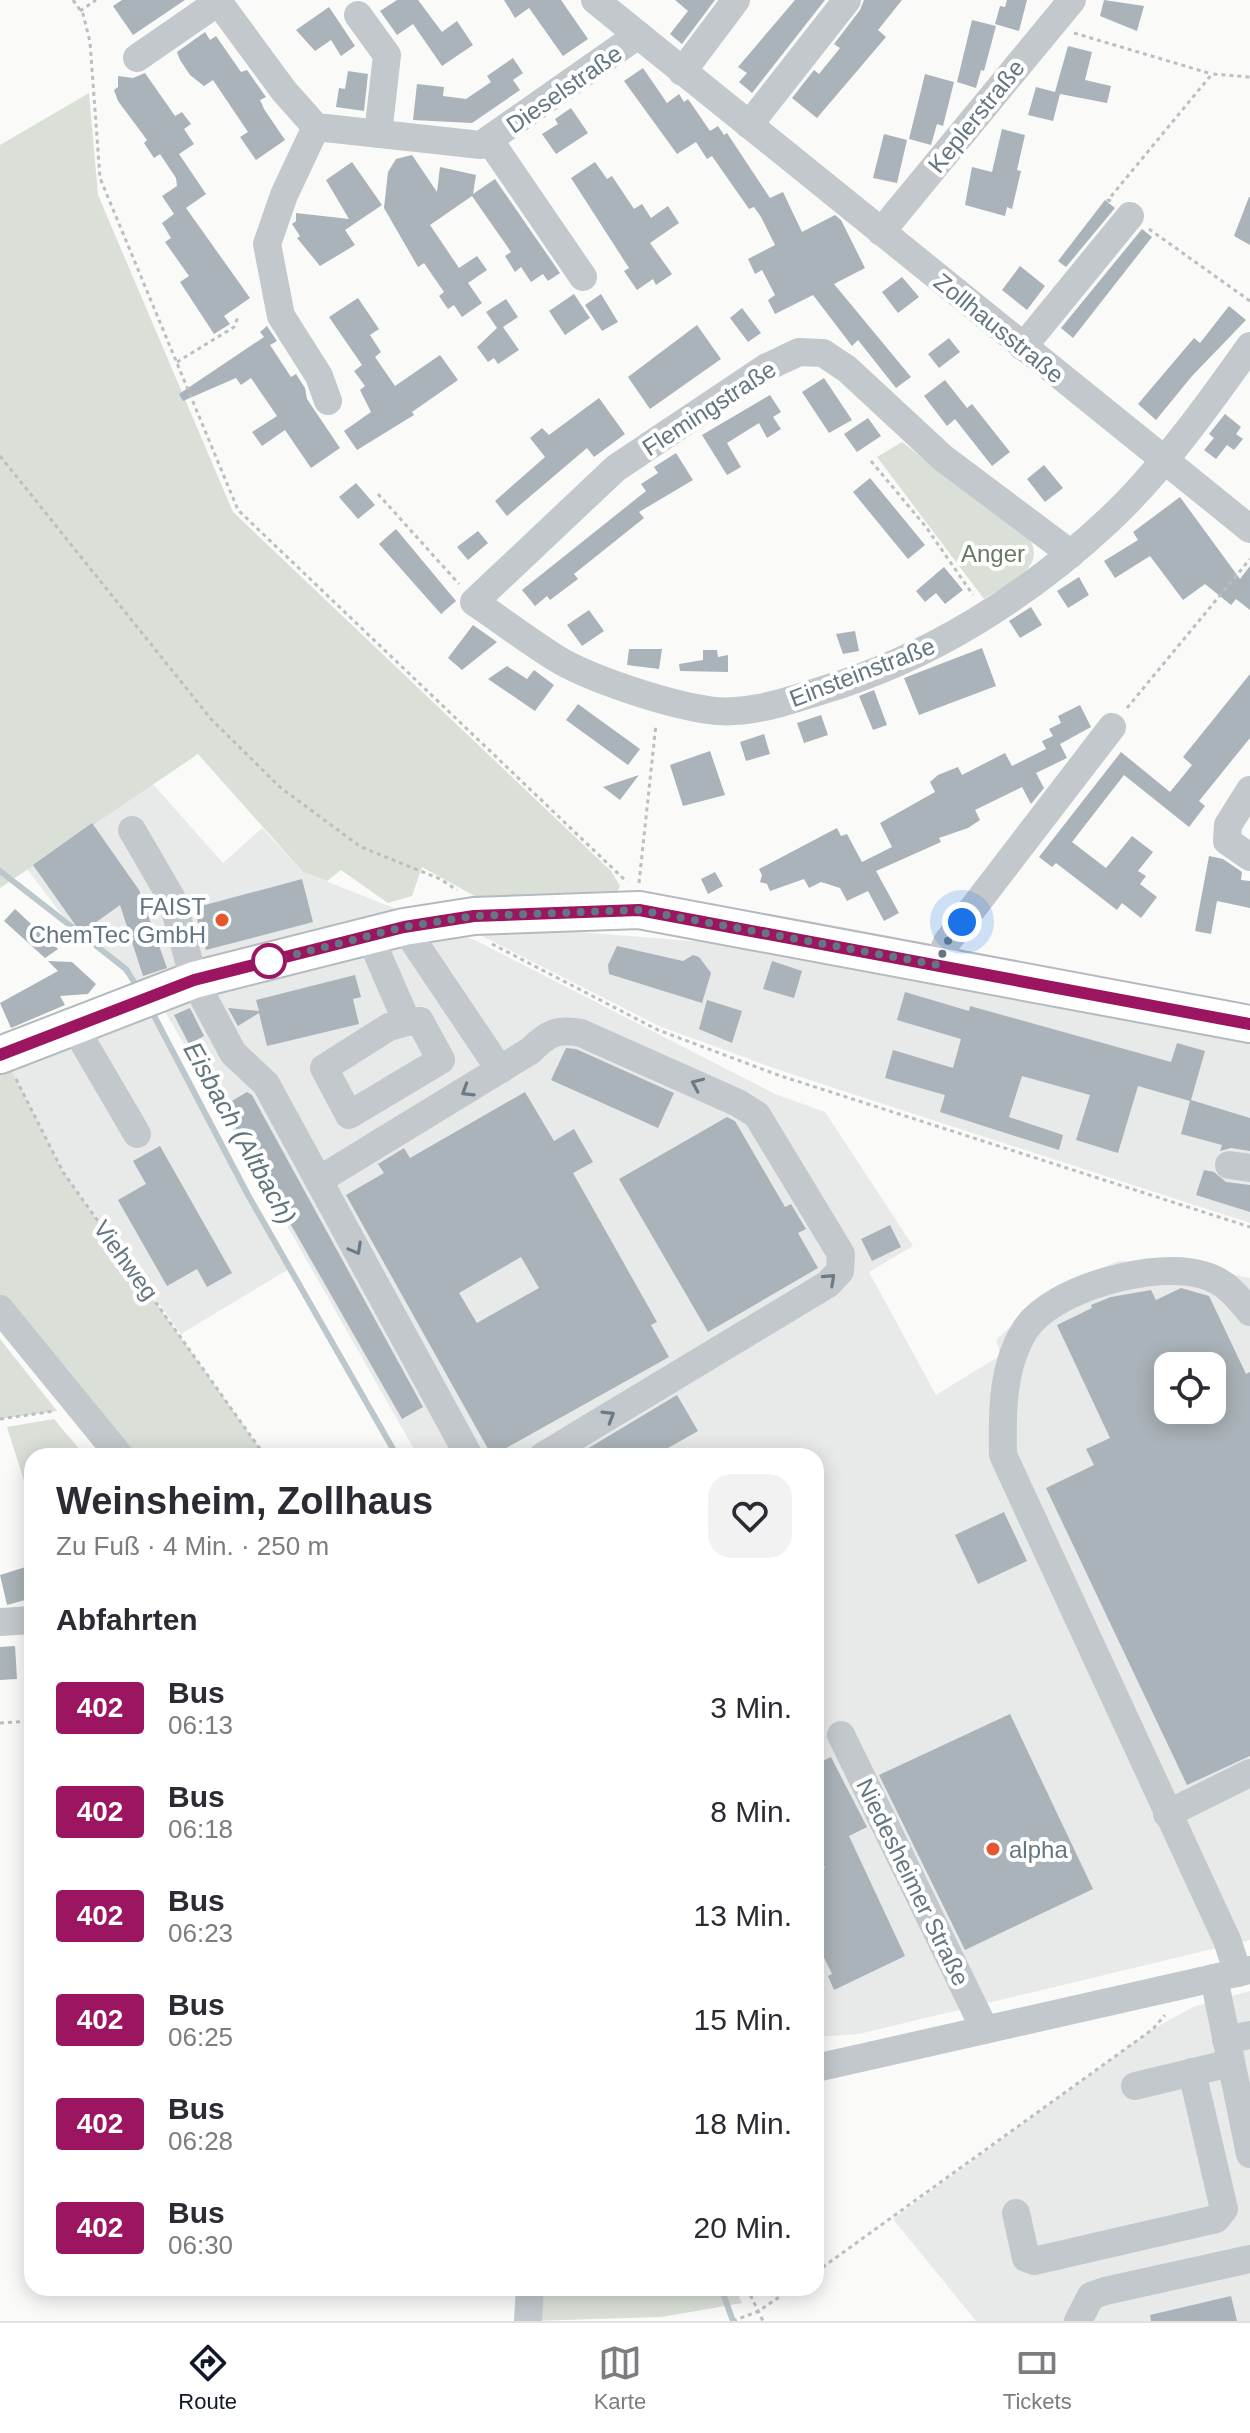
<!DOCTYPE html>
<html lang="de">
<meta charset="utf-8">
<style>
body{margin:0;font-family:Arial,sans-serif;background:#f2f2f3;color:#2b2b33;height:100vh;display:flex;flex-direction:column;font-size:30px;white-space:nowrap}
*{box-sizing:border-box;margin:0}
p{font-size:26px;color:#7c7c81}
.icon{flex:none;width:44px;height:44px;fill:none;stroke:currentColor;stroke-width:2;stroke-linecap:round;stroke-linejoin:round}
.map{position:relative;flex:1;overflow:hidden}
.side{position:absolute;left:24px;top:1448px;width:800px;height:848px;display:flex;flex-direction:column;background:#fff;border-radius:24px;box-shadow:0 4px 20px #0003}
.side>*{flex:none}
.badge{padding:0 16px;border-radius:6px;font-size:28px;line-height:52px}
.buttons{position:absolute;left:1154px;top:1352px;display:grid;gap:16px}
.buttons a{display:grid;place-items:center;width:72px;height:72px;border-radius:16px;background:#fff;box-shadow:0 4px 20px #0003;font-size:40px}
.you{position:absolute;width:40px;height:40px;margin:-20px;border:6px solid #fff;border-radius:50%;background:#1a73e8;box-shadow:0 0 0 12px #1a73e833}
.map>.badge{position:absolute;translate:-50% -50%;box-shadow:0 0 0 4px #fff}
h2{padding:0 32px;font-size:30px;line-height:72px}
.round{display:grid;place-items:center;flex:none;width:84px;height:84px;border-radius:24px;background:#f2f2f3}
.overview{display:flex;align-items:center;justify-content:space-between;height:136px;padding:0 32px}
h1{font-size:38px;font-weight:800;line-height:60px}
ul{padding:0;list-style:none}
li{display:flex;align-items:center;gap:24px;height:104px;padding:0 32px}
li div{flex:1}
li b{display:block;font-size:30px}
li em{font-style:normal}
li .badge{min-width:88px;font-weight:700;text-align:center}
.menu{display:flex;justify-content:space-around;align-items:center;height:112px;border-top:2px solid #e1e1e2;background:#fff;font-size:22px;color:#7c7c81}
.menu a{display:grid;justify-items:center;gap:4px}
.menu .current{color:#111827}
.map>svg:first-child{display:block}
</style>
<div class="map">
<svg width="1250" height="2321" viewBox="0 0 1250 2321">
<rect width="100%" height="100%" fill="#fafaf8"/>
<g fill="#e8e9e9" fill-rule="evenodd">
<path d="M152,783L223,863L262,828L303,872L477,941L775,1094L825,1112L913,1246L869,1272L936,1395L1001,1355L996,1340L1053,1288L1119,1261L1183,1264L1250,1278V1940L859,2034L816,2037V1456H418L165,1011L62,915L27,869ZM1168,1366H1212V1410H1168Z"/>
<path d="M482,930L564,931L719,943L1250,1043V1223L779,1070L659,1026L482,936Z"/>
<path d="M140,1002L158,1020L289,1269L181,1334L63,1172L3,1054Z"/>
<path d="M1250,1991V2321H976L893,2219L1153,2029L1193,2007Z"/>
</g>
<g fill="#dadfd7">
<path d="M89,93L98,195L233,512L611,871L620,886L614,897L478,898L422,867L412,896L388,903L341,870L327,881L303,872L198,754L0,888V145Z"/>
<path d="M902,442L1030,540C1047,569 1005,585 984,599L877,457Z"/>
<path d="M3,1054L63,1172L265,1456H120L0,1309V1055Z"/>
<path d="M0,1339L57,1411L0,1419Z"/>
<path d="M54,1419L85,1456H32V1506L7,1427Z"/>
<path d="M530,2288H736L742,2303L661,2317L529,2321Z"/>
</g>
<g fill="none" stroke-linecap="round" stroke-linejoin="round">
<g stroke="#bbc7cb" stroke-width="6">
<path d="M0,871L126,969L139,990"/>
<path d="M151,1010L248,1195L397,1456"/>
<path d="M721,2288L733,2321"/>
</g>
</g>
<g fill="#aab3b9" fill-rule="evenodd">
<path d="M122,0H185L133,35L113,6Z"/>
<path d="M397,0H418L442,32L457,21L473,45L442,66L413,24L397,35L380,11Z"/>
<path d="M504,0H561L588,39L563,56L529,8L515,18Z"/>
<path d="M675,0H715L682,44L670,34L688,11Z"/>
<path d="M795,0H825L752,93L739,82L747,73L738,67Z"/>
<path d="M864,0H902L878,30L886,37L817,118L792,98L814,70L819,74L840,48L834,44L860,10Z"/>
<path d="M1007,0H1027L1019,31L995,24L1000,6L1005,7Z"/>
<path d="M1104,0L1144,6L1137,31L1100,16Z"/>
<path d="M329,7L355,46L341,56L331,40L315,51L296,30Z"/>
<path d="M972,20L996,26L984,71L981,70L976,88L957,82Z"/>
<path d="M205,32L210,40L216,36L241,72L247,70L266,97L260,100L264,109L285,140L256,160L240,137L248,132L213,80L204,86L190,75L180,60L177,52Z"/>
<path d="M1068,46L1092,52L1085,80L1111,86L1107,103L1060,94L1053,121L1028,115L1036,87L1055,92Z"/>
<path d="M513,58L523,73L513,80L520,90L472,123L413,120L417,84L444,87L443,96L466,99L491,82L487,76Z"/>
<path d="M643,68L667,103L679,94L684,102L688,99L710,131L718,126L724,135L727,133L770,198L783,192L802,232L835,215L841,220L865,268L834,284L911,377L896,388L858,340L852,346L813,295L775,314L768,300L775,295L762,270L755,274L748,259L775,245L761,217L754,207L749,209L712,156L707,159L696,142L677,154L624,81Z"/>
<path d="M348,71L368,74L364,111L336,107L339,88L345,89Z"/>
<path d="M145,73L175,116L182,112L191,124L184,129L194,144L179,154L206,194L186,208L250,298L224,316L230,324L214,334L180,282L189,276L165,242L171,238L162,223L174,214L162,196L177,186L176,178L160,154L154,158L144,143L147,140L118,101L114,90L118,87V76L133,78Z"/>
<path d="M925,74L954,82L943,126L937,124L931,145L909,139Z"/>
<path d="M571,108L588,133L556,154L542,134L558,124L555,119Z"/>
<path d="M1002,129L1025,135L1017,170L1021,171L1012,209L1007,207L1005,216L965,205L972,167L992,172Z"/>
<path d="M884,134L907,140L897,183L873,178Z"/>
<path d="M412,155L437,192L440,167L476,175L473,194L495,179L560,273L548,281L543,274L531,282L521,267L515,272L505,256L511,252L472,196L430,225L459,268L477,256L487,270L468,283L482,303L462,317L454,305L448,309L439,296L444,292L424,263L418,267L384,208L388,172L396,159Z"/>
<path d="M352,162L382,205L345,230L355,245L320,266L297,238L300,236L292,224L296,221V213L349,219L326,180Z"/>
<path d="M595,162L607,179L612,176L634,209L642,204L651,218L668,206L679,223L650,243L672,274L656,285L653,279L637,290L624,271L629,268L571,178Z"/>
<path d="M1249,197H1250V245L1234,236Z"/>
<path d="M1105,200L1115,208L1066,267L1058,261Z"/>
<path d="M1142,229L1152,237L1073,338L1061,328Z"/>
<path d="M1020,266L1045,286L1027,310L1002,290Z"/>
<path d="M902,277L919,297L898,313L882,292Z"/>
<path d="M574,294L590,318L565,335L549,311Z"/>
<path d="M601,294L618,322L602,331L585,305Z"/>
<path d="M358,298L379,329L370,335L381,352L375,357L395,386L440,355L458,380L412,412L414,415L357,450L344,431L371,412L360,390L365,386L354,371L362,365L329,317Z"/>
<path d="M506,299L518,317L503,327L519,350L498,364L494,358L488,362L477,347L497,328L486,312Z"/>
<path d="M1229,306L1246,320L1192,376L1156,420L1138,404L1194,338L1200,343Z"/>
<path d="M742,308L761,333L748,342L730,318Z"/>
<path d="M697,325L721,359L650,409L628,377Z"/>
<path d="M267,326L277,341L270,345L291,377L296,374L305,388L307,399L340,448L311,468L285,430L262,446L252,432L277,416L251,378L241,385L236,378L183,401L179,394L264,337L260,332Z"/>
<path d="M949,338L960,352L939,368L928,354Z"/>
<path d="M824,378L852,420L829,433L802,392Z"/>
<path d="M945,380L967,408L972,404L1010,452L992,466L955,419L947,426L924,396Z"/>
<path d="M770,395L781,412L773,417L781,429L767,438L759,423L727,443L741,467L727,475L702,435Z"/>
<path d="M599,398L625,434L594,457L587,448L507,516L495,501L545,457L530,438L542,428L549,435Z"/>
<path d="M1225,414L1241,427L1236,434L1243,439L1234,450L1227,445L1216,459L1204,450L1214,438L1209,434Z"/>
<path d="M868,418L881,436L857,452L844,434Z"/>
<path d="M676,453L693,480L639,512L644,518L574,574L578,579L550,600L547,596L535,606L522,590L646,491L641,484L658,473L654,467Z"/>
<path d="M1044,465L1063,488L1045,502L1027,479Z"/>
<path d="M870,478L925,545L908,559L853,492Z"/>
<path d="M356,483L375,505L358,519L339,497Z"/>
<path d="M1180,497L1240,579L1250,566V610L1236,599L1231,605L1205,584L1183,600L1150,556L1115,578L1104,561L1138,540L1133,532Z"/>
<path d="M396,529L456,601L441,614L379,544Z"/>
<path d="M478,531L488,543L468,560L457,547Z"/>
<path d="M944,567L963,590L945,604L936,593L925,602L916,591Z"/>
<path d="M1079,577L1089,595L1068,608L1057,591Z"/>
<path d="M1031,607L1042,625L1020,638L1009,621Z"/>
<path d="M589,610L604,631L582,646L567,625Z"/>
<path d="M473,625L497,642L462,670L448,658Z"/>
<path d="M855,631L859,651L843,654L836,634Z"/>
<path d="M982,648L996,686L919,715L904,678Z"/>
<path d="M629,649H662L659,669L627,665Z"/>
<path d="M703,650H717L718,657L728,655V672L680,671L679,664L703,660Z"/>
<path d="M507,666L527,679L534,670L554,685L535,711L488,679Z"/>
<path d="M1250,674V738L1199,801L1205,806L1189,827L1124,775L1072,842L1106,868L1132,836L1153,852L1138,871L1146,876L1140,884L1157,897L1141,918L1122,903L1117,910L1056,863L1052,867L1039,857L1121,752L1170,792L1192,765L1183,757Z"/>
<path d="M874,690L887,725L873,730L859,696Z"/>
<path d="M578,704L640,749L628,765L566,720Z"/>
<path d="M1080,705L1091,727L1060,744L1067,758L1036,773L1044,788L1031,804L1022,787L975,810L980,820L968,828L939,838L941,842L876,871L899,913L884,921L868,891L847,901L840,888L821,882L809,888L804,879L770,891L767,884L760,882L762,875L759,869L837,828L841,836L847,834L862,862L892,847L880,823L935,792L930,782L938,775L958,767L962,775L1005,753L1012,766L1046,749L1042,741L1053,736L1049,729L1061,723L1058,716Z"/>
<path d="M821,715L828,735L804,743L797,723Z"/>
<path d="M764,734L770,754L746,761L740,742Z"/>
<path d="M710,751L725,795L683,806L670,765Z"/>
<path d="M639,775L620,800L603,787Z"/>
<path d="M92,823L139,890L167,968L143,976L120,905L81,933L33,865Z"/>
<path d="M1209,856L1223,859L1242,872L1241,880L1250,881V908L1217,901L1211,934L1195,931Z"/>
<path d="M715,872L723,886L708,894L701,879Z"/>
<path d="M302,879L313,922L206,950L194,908Z"/>
<path d="M15,909L58,949L45,958L4,921Z"/>
<path d="M617,946L683,961L693,955L699,957L711,973L702,1003L609,974L608,965Z"/>
<path d="M48,961L72,962L96,984L88,994L60,996L65,1005L11,1028L0,1003L58,971Z"/>
<path d="M772,961L802,971L794,998L763,989Z"/>
<path d="M355,975L361,997L353,999L359,1024L267,1046L259,1013L238,1026L228,1008L259,1011L256,1000Z"/>
<path d="M905,992L969,1011L970,1006L1171,1062L1177,1043L1205,1051L1191,1100L1250,1118V1151L1231,1148L1220,1151L1222,1145L1181,1134L1190,1101L1138,1086L1118,1153L1076,1140L1090,1095L1022,1076L1009,1117L1063,1135L1059,1150L940,1112L945,1095L885,1078L893,1050L953,1068L961,1039L897,1020Z"/>
<path d="M707,1000L742,1011L732,1043L699,1029Z"/>
<path d="M190,1008L204,1036L189,1044L174,1015Z"/>
<path d="M566,1048L576,1049L674,1093L658,1128L551,1080Z"/>
<path d="M247,1092L252,1095L423,1407L402,1419L223,1106Z"/>
<path d="M525,1092L554,1141L574,1129L593,1162L573,1173L657,1322L651,1325L669,1357L492,1456L346,1195L384,1173L378,1164L404,1148L410,1158ZM521,1257L539,1288L477,1323L459,1293Z"/>
<path d="M727,1117L735,1121L785,1207L791,1204L806,1229L798,1233L818,1268L708,1332L619,1179Z"/>
<path d="M160,1146L232,1273L207,1287L197,1269L167,1286L118,1200L146,1184L133,1161Z"/>
<path d="M1204,1170L1214,1172L1226,1182L1250,1185V1212L1196,1195Z"/>
<path d="M890,1225L901,1247L872,1261L861,1239Z"/>
<path d="M1181,1288L1209,1296L1246,1374L1250,1372V1756L1187,1785L1046,1488L1094,1465L1086,1449L1110,1438L1057,1325L1092,1308L1091,1305L1111,1297L1151,1290L1156,1300ZM1168,1366H1212V1410H1168Z"/>
<path d="M677,1395L698,1431L654,1456H591L587,1449Z"/>
<path d="M1004,1512L1027,1561L978,1584L955,1535Z"/>
<path d="M32,1565V1598L7,1605L0,1575Z"/>
<path d="M15,1646L17,1679L0,1680V1647Z"/>
<path d="M1010,1714L1093,1889L965,1950L879,1775Z"/>
<path d="M831,1757L867,1827L849,1836L905,1956L834,1990L828,1976L832,1974L816,1941V1873L825,1868L816,1849V1764Z"/>
<path d="M1231,2296L1237,2321H1151L1150,2315Z"/>
</g>
<g fill="none" stroke-linecap="round" stroke-linejoin="round">
<g stroke="#b5babe" stroke-width="40">
<path id="major" d="M0,1055L194,980L404,927L474,916L639,910L1250,1024"/>
</g>
<g stroke="#bbbfc2" stroke-width="3" stroke-dasharray="4 4" stroke-linecap="butt">
<path d="M73,0L83,14L90,42L100,178L238,510L627,882"/>
<path d="M80,11L96,0"/>
<path d="M1074,33L1212,74"/>
<path d="M1111,201L1108,200L1212,74L1250,77"/>
<path d="M1149,229L1250,301"/>
<path d="M177,362L234,327L238,317"/>
<path d="M0,456L211,719L281,788L361,847L440,879L457,890"/>
<path d="M871,461L926,527L973,595"/>
<path d="M378,494L459,584"/>
<path d="M1127,708L1250,559"/>
<path d="M639,883L656,724"/>
<path d="M492,944L658,1030L778,1075L1250,1227"/>
<path d="M16,1079L63,1172L265,1456"/>
<path d="M0,1419L55,1411"/>
<path d="M0,1723L32,1721"/>
<path d="M816,2272L1153,2029L1165,2015"/>
<path d="M747,2288L763,2321"/>
<path d="M733,2321L759,2311L792,2288"/>
</g>
<g stroke="#c3c8cc" stroke-width="28">
<path d="M217,0L284,91L316,127L481,145L638,35"/>
<path d="M595,0L1250,529"/>
<path d="M358,15L387,55L378,134"/>
<path d="M137,58L218,2"/>
<path d="M682,72L736,0"/>
<path d="M749,125L847,0"/>
<path d="M316,127L284,195L267,244L281,316L319,376L328,401"/>
<path d="M490,141L583,277"/>
<path d="M881,232L1072,0"/>
<path d="M1023,347L1130,216"/>
<path d="M1071,554L943,458L847,369L823,353L799,352L767,367L616,468L474,602C501,620 527,640 554,657C589,679 667,704 708,710C746,716 784,702 820,691C928,659 1027,597 1109,520C1158,475 1211,401 1250,346"/>
<path d="M1250,790L1228,825L1227,841L1250,857"/>
<path d="M132,830L172,899L194,980L233,1053L266,1084L469,1456"/>
<path d="M404,927L500,1070"/>
<path d="M370,937L407,1022L389,1027L324,1068L349,1115L441,1060L420,1021L407,1022"/>
<path d="M938,965L947,942L1112,727"/>
<path d="M75,1028L137,1134"/>
<path d="M1229,1165L1250,1168"/>
<path d="M319,1180L530,1051C547,1034 557,1028 581,1033L738,1103L757,1115L841,1254L840,1271L828,1284L543,1456"/>
<path d="M0,1309L120,1456"/>
<path d="M0,1622L32,1620"/>
<path d="M841,1735L985,2030"/>
<path d="M1167,1814L1250,1773"/>
<path d="M1238,1973L1227,1940L1003,1455C1002,1414 1002,1366 1025,1330C1051,1288 1157,1260 1203,1275C1225,1281 1236,1295 1250,1312"/>
<path d="M1214,1978L1250,2154"/>
<path d="M1226,2040L1250,2035"/>
<path d="M816,2068L1250,1970"/>
<path d="M1135,2086L1231,2063"/>
<path d="M1016,2213L1026,2258L1034,2261L1216,2219L1224,2209L1192,2072"/>
<path d="M528,2321L530,2288"/>
<path d="M1078,2321L1091,2296L1105,2291L1250,2259"/>
</g>
<use href="#major" stroke="#fff" stroke-width="36"/>
</g>
<defs><path id="oneway-chevron" d="M-2-3.5L2.5 0L-2 3.5" fill="none" stroke-width="1.6" stroke-linecap="round" stroke-linejoin="round" transform="scale(2)"/></defs>
<g stroke="#6a7a87">
<use href="#oneway-chevron" transform="translate(697 1084) rotate(-156)"/>
<use href="#oneway-chevron" transform="translate(467 1091) rotate(148)"/>
<use href="#oneway-chevron" transform="translate(356 1249) rotate(61)"/>
<use href="#oneway-chevron" transform="translate(830 1279) rotate(-43)"/>
<use href="#oneway-chevron" transform="translate(609 1416) rotate(-31)"/>
</g>
<g fill="none" stroke-linecap="round" stroke-linejoin="round">
<g stroke="#fff" stroke-width="18">
<path id="line" d="M0,1055L194,980L404,927L474,916L639,910L1250,1024"/>
</g>
<use href="#line" stroke="#9c1561" stroke-width="12"/>
<path stroke="#657683" stroke-width="8" stroke-dasharray="0 14.4" d="M269,961L404,927L474,916L639,910L938,965L947,942L962,922"/>
</g>
<g fill="#e4572e" stroke="#fff" stroke-width="3">
<circle cx="222" cy="920" r="8"/>
<circle cx="993" cy="1849" r="8"/>
</g>
<circle fill="#fff" stroke="#9c1561" stroke-width="4" cx="269" cy="961" r="16"/>
<g text-anchor="middle" dominant-baseline="central" stroke-width="8" stroke-linejoin="round" paint-order="stroke">
<g font-size="24" fill="#657683" stroke="#fff">
<text transform="translate(564 89) rotate(-35)">Dieselstraße</text>
<text transform="translate(976 116) rotate(-51)">Keplerstraße</text>
<text transform="translate(999 328) rotate(39)">Zollhausstraße</text>
<text transform="translate(709 408) rotate(-33)">Flemingstraße</text>
<text transform="translate(862 672) rotate(-21)">Einsteinstraße</text>
<text transform="translate(126 1260) rotate(54)">Viehweg</text>
<text transform="translate(913 1882) rotate(64)">Niedesheimer Straße</text>
</g>
<g font-size="24" fill="#687a64" stroke="#fff">
<text x="993" y="553">Anger</text>
</g>
<g font-size="24" fill="#657683" stroke="#fff" text-anchor="end">
<text x="206" y="906">FAIST<tspan x="206" dy="28">ChemTec GmbH</tspan></text>
<text x="1009" y="1849" text-anchor="start">alpha</text>
</g>
<g font-size="26" font-style="italic" fill="#60757c" stroke="#fff">
<text transform="translate(240 1133) rotate(61)">Eisbach (Altbach)</text>
</g>
</g>
</svg>
<div class="buttons">
<a><svg class="icon" aria-label="locate" viewBox="0 0 24 24"><circle cx="12" cy="12" r="6"/><path d="M12 2v4M12 18v4M2 12h4M18 12h4"/></svg></a>
</div>
<div class="you" style="left:962px;top:922px"></div>
<section class="side">
<div class="overview"><div><h1>Weinsheim, Zollhaus</h1><p>Zu Fuß · 4 Min. · 250 m</p></div><a class="round"><svg class="icon" aria-label="heart" viewBox="0 0 24 24"><path d="M12 20l-8-8c-3-5 5-10 8-4 3-6 11-1 8 4z"/></svg></a></div>
<h2>Abfahrten</h2>
<ul>
<li><span class="badge" style="background:#9c1561;color:#fff">402</span><div><b>Bus</b><p>06:13</p></div><em>3 Min.</em></li>
<li><span class="badge" style="background:#9c1561;color:#fff">402</span><div><b>Bus</b><p>06:18</p></div><em>8 Min.</em></li>
<li><span class="badge" style="background:#9c1561;color:#fff">402</span><div><b>Bus</b><p>06:23</p></div><em>13 Min.</em></li>
<li><span class="badge" style="background:#9c1561;color:#fff">402</span><div><b>Bus</b><p>06:25</p></div><em>15 Min.</em></li>
<li><span class="badge" style="background:#9c1561;color:#fff">402</span><div><b>Bus</b><p>06:28</p></div><em>18 Min.</em></li>
<li><span class="badge" style="background:#9c1561;color:#fff">402</span><div><b>Bus</b><p>06:30</p></div><em>20 Min.</em></li>
</ul>
</section>
</div>
<nav class="menu">
<a class="current"><svg class="icon" aria-label="directions" viewBox="0 0 24 24"><path d="M12 3l9 9-9 9-9-9zM9 14v-3h6M13 9l2 2-2 2"/></svg>Route</a>
<a><svg class="icon" aria-label="map" viewBox="0 0 24 24"><path d="M3 6l6-2 6 2 6-2v14l-6 2-6-2-6 2zM9 4v14M15 6v14"/></svg>Karte</a>
<a><svg class="icon" aria-label="tickets" viewBox="0 0 24 24"><path d="M3 7h18v10H3zM15 7v10"/></svg>Tickets</a>
</nav>
